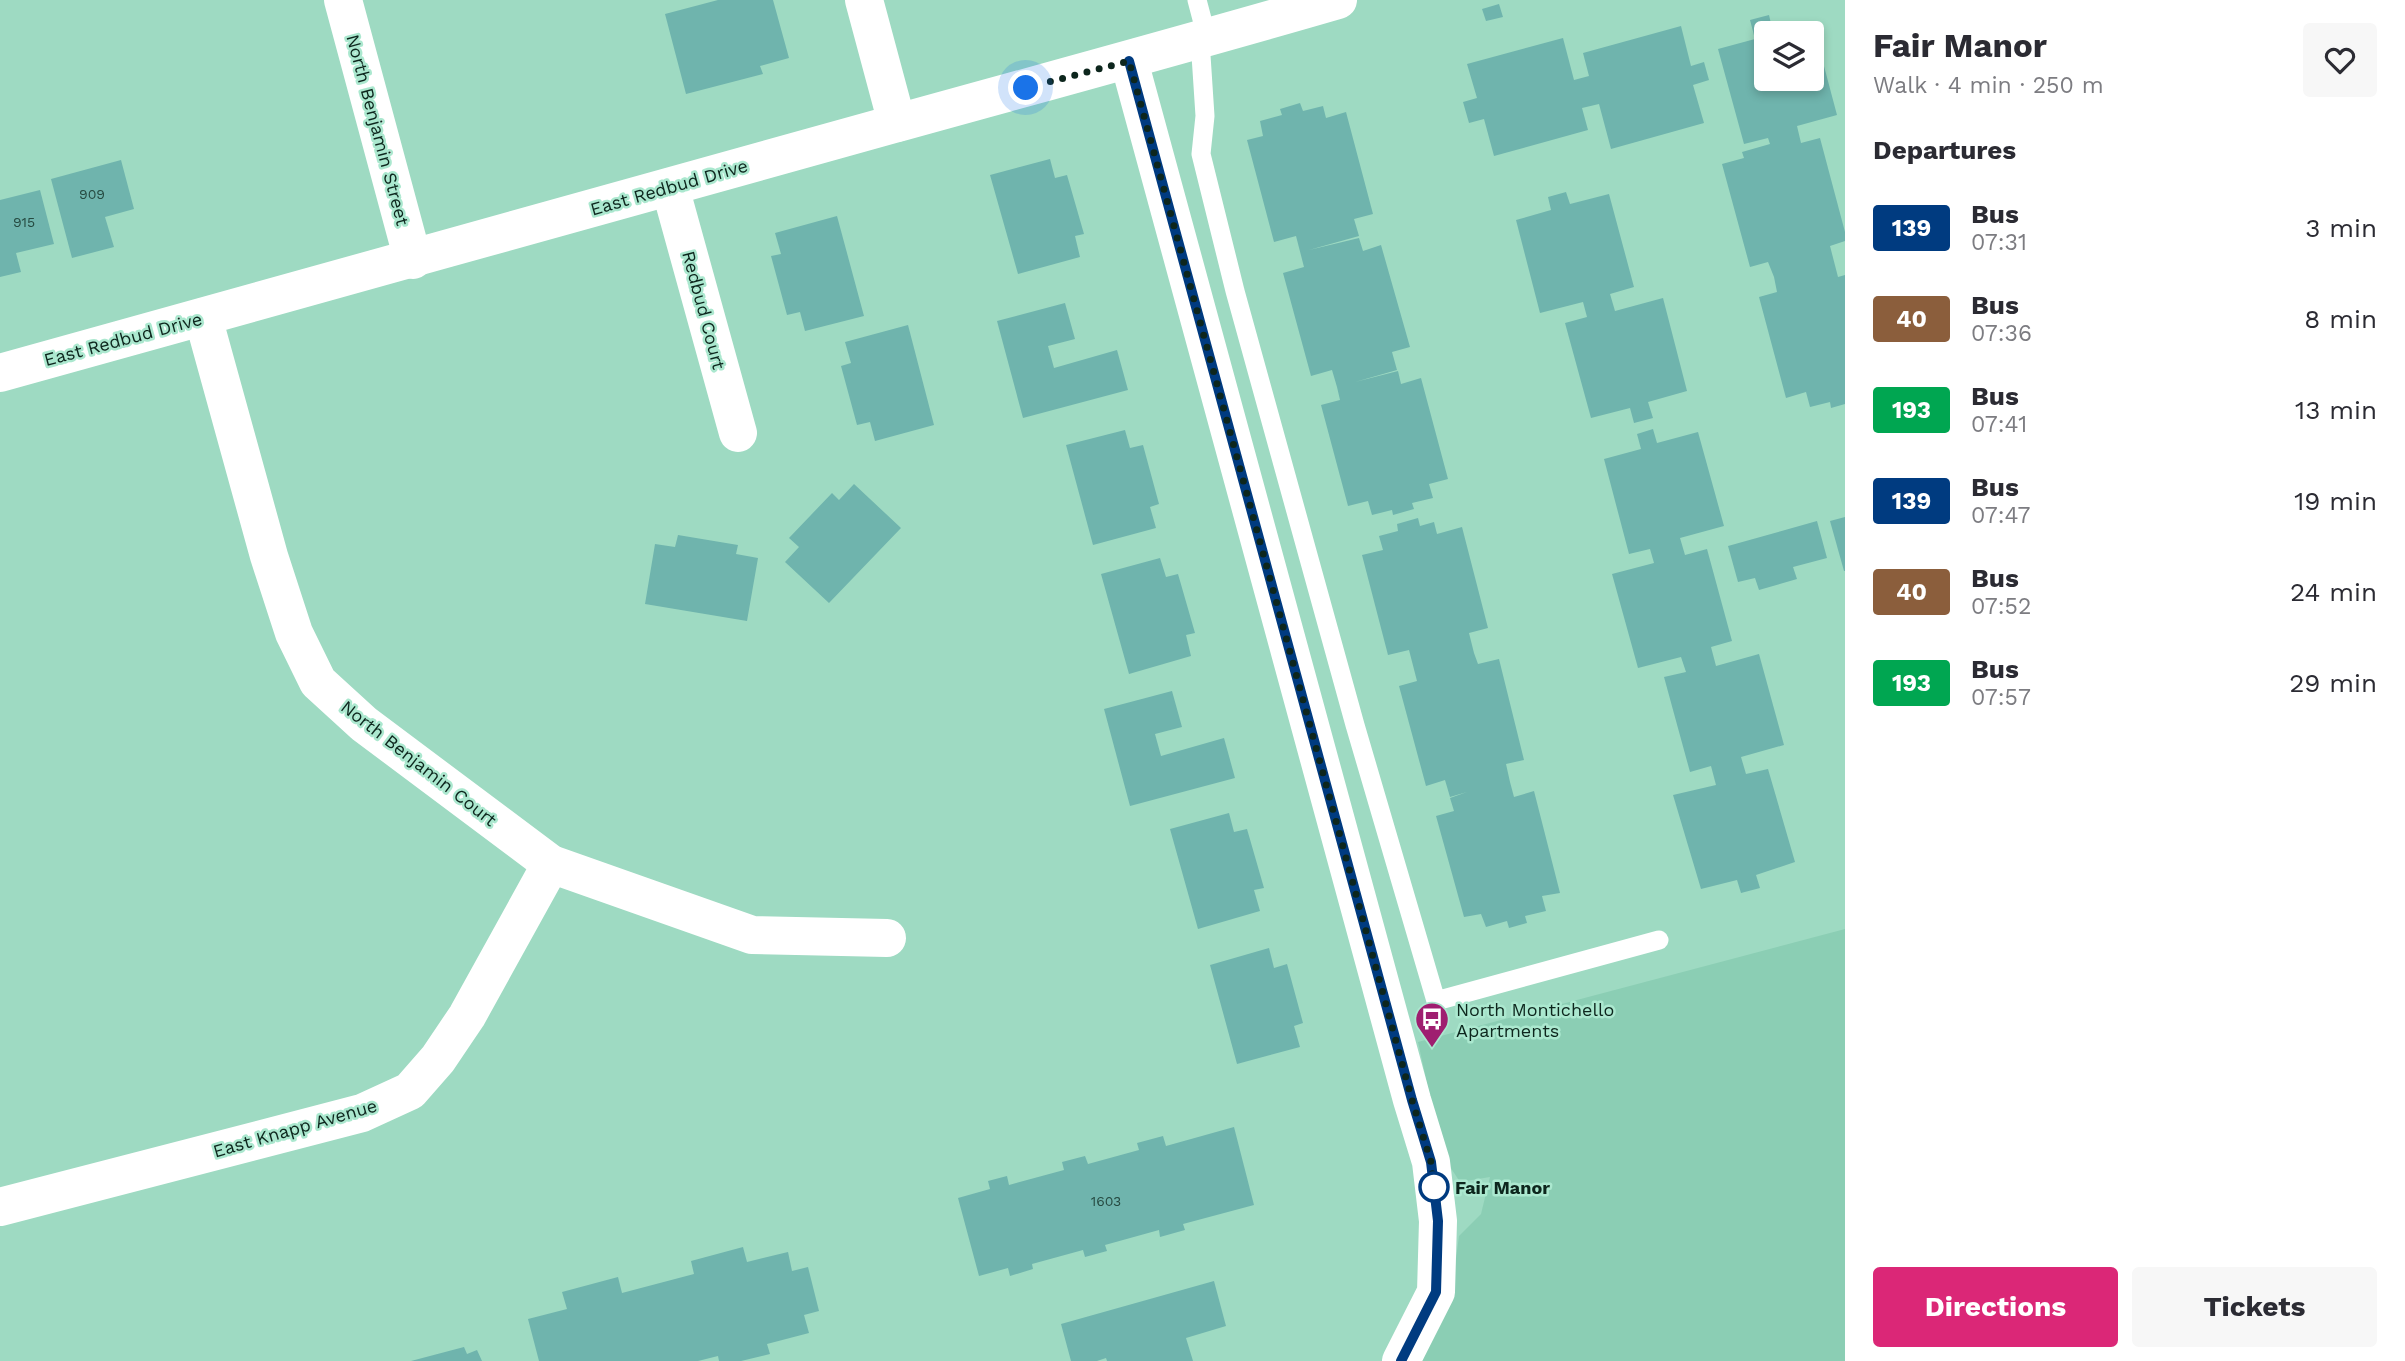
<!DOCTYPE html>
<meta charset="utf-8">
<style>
body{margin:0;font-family:"Work Sans",sans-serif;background:#f7f7f7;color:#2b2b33;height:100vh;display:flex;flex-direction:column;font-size:26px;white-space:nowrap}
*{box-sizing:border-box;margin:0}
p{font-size:23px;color:#7c7c81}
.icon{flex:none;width:38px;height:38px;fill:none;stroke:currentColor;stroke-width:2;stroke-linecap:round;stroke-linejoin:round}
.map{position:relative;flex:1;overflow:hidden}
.side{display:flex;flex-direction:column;background:#fff;width:560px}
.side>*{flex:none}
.badge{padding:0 14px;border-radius:5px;font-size:24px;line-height:46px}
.controls{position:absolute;left:1754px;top:21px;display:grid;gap:14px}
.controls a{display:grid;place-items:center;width:70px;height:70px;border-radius:7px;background:#fff;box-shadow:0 4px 10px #0003;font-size:35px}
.you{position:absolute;width:35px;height:35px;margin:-18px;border:5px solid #fff;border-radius:50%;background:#1a73e8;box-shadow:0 0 0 10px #1a73e833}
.map>.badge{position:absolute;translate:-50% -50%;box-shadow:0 0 0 4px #fff}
h2{padding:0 28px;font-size:26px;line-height:63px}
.round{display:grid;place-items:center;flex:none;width:74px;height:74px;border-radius:7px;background:#f7f7f7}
.summary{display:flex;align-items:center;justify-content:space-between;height:119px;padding:0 28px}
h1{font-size:33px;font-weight:700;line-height:52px}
.primary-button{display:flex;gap:14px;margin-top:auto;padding:14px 28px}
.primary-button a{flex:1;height:80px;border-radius:7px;background:#db2777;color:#fff;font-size:28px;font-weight:700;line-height:80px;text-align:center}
.primary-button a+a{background:#f7f7f7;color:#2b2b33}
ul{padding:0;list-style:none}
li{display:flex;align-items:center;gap:21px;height:91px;padding:0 28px}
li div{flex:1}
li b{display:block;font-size:26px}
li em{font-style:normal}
li .badge{min-width:77px;font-weight:700;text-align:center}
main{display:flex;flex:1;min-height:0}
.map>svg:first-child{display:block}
</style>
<main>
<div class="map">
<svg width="1845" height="1361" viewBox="0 0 1845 1361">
<rect width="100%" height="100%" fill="#9edac2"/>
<path fill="#8bceb4" d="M1845,929V1361H1413L1452,1289L1459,1236L1481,1214L1490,1177L1460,1182L1443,1156L1418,1042Z"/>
<g fill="#6fb4ad" fill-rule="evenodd">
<path d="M718,0H773L789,58L760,66L763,74L686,94L665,14Z"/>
<path d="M1499,4L1503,17L1486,21L1482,9Z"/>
<path d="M1769,15L1773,32L1812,21L1837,115L1797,126L1801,143L1820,138L1845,232V241L1830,246L1838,277L1845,275V404L1831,408L1830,402L1810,407L1806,392L1786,398L1759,297L1777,292L1774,277L1768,262L1750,267L1722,164L1744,158L1742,152L1770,144L1768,138L1744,144L1718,49L1755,39L1750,20ZM1766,33H1811V79H1766Z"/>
<path d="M1681,26L1691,66L1704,62L1709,80L1693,85L1704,123L1611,149L1599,104L1582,108L1588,130L1494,156L1484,119L1469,123L1463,102L1477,98L1467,64L1563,38L1574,80L1589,76L1583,53Z"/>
<path d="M1300,103L1303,111L1323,106L1326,118L1346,112L1373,214L1354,219L1359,236L1309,250L1359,238L1363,251L1381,245L1410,347L1392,352L1397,370L1355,382L1398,371L1401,384L1421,378L1448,479L1429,484L1433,498L1412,503L1414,509L1393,515L1392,510L1372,515L1368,501L1348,506L1321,405L1340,400L1337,387L1332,370L1311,376L1283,273L1304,267L1296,236L1274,242L1247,140L1263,136L1260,121L1282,115L1280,109Z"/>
<path d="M1050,159L1055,178L1067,175L1084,234L1075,236L1080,257L1018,274L990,175Z"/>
<path d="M121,160L134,209L105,217L114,247L72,258L51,179Z"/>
<path d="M40,190L54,244L16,253L21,272L0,277V200Z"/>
<path d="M1566,192L1570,204L1609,194L1634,287L1610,294L1615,311L1663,298L1687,391L1648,402L1653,418L1634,423L1630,408L1591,418L1565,323L1587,317L1583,302L1540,313L1516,220L1551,210L1548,197Z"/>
<path d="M837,216L864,316L805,331L800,312L787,315L771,256L781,254L775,233Z"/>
<path d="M1065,303L1075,339L1048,346L1054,368L1117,350L1128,390L1023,418L997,321Z"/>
<path d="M908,325L934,425L875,441L870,422L857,425L841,366L851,363L845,342Z"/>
<path d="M1653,429L1657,443L1698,432L1724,526L1680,538L1685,555L1707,549L1732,641L1711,647L1716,666L1759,654L1784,745L1741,757L1746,774L1768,769L1795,862L1756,875L1760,888L1741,893L1737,880L1701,889L1673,795L1716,785L1711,766L1690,772L1664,677L1686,672L1681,657L1638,668L1612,574L1654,563L1650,549L1629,554L1604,459L1641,449L1637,434Z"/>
<path d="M1125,430L1130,448L1143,445L1159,504L1150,507L1156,528L1093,545L1066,445Z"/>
<path d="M854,484L901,528L829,603L785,562L799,547L789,538L832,493L839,500Z"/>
<path d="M1845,517V571H1844L1830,521Z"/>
<path d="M1418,518L1420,526L1434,522L1437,534L1462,527L1488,628L1469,633L1474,653L1478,664L1499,659L1524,760L1506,764L1510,782L1514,797L1534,791L1560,893L1542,896L1546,911L1525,916L1527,923L1509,928L1507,921L1486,927L1481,914L1464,917L1436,816L1454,811L1450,798L1467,792L1450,797L1445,780L1426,786L1399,686L1417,681L1409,650L1388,655L1362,555L1383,550L1379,536L1398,531L1397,524Z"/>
<path d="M1817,521L1827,558L1793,567L1797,579L1759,590L1755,578L1738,582L1728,546Z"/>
<path d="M678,535L738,545L736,554L758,558L747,621L645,604L655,544L675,547Z"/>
<path d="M1160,558L1166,577L1178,574L1195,633L1186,635L1191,656L1129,674L1101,574Z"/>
<path d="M1172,691L1182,727L1155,734L1161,756L1224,738L1235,778L1130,806L1104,709Z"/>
<path d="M1229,813L1234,832L1247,829L1264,888L1254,890L1260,911L1198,929L1170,829Z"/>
<path d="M1269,948L1274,968L1287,964L1303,1023L1294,1026L1300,1047L1237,1064L1210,965Z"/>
<path d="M1234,1127L1254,1205L1183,1224L1185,1230L1160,1237L1159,1230L1105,1245L1107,1251L1085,1257L1083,1250L1032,1264L1033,1269L1010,1276L1008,1268L979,1276L958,1198L990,1189L988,1181L1007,1176L1009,1185L1064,1170L1062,1162L1085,1156L1088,1164L1139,1150L1137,1143L1163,1136L1166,1146Z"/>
<path d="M743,1247L747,1262L788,1252L792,1271L808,1267L819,1311L804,1315L809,1333L767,1344L770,1354L741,1361H719L718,1356L698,1361H539L528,1319L567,1309L562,1292L618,1277L622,1293L694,1274L691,1261Z"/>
<path d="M1214,1281L1226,1326L1186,1338L1193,1361H1107L1106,1358L1097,1361H1071L1061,1324Z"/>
<path d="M464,1347L467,1354L477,1350L482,1361H411Z"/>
</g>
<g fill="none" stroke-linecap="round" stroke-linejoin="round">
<g stroke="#fff" stroke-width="19">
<path d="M1197,0L1207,38"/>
<path d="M1200,40L1205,116L1201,154L1235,291L1355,725L1436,1001L1659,940"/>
</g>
<g stroke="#fff" stroke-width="38">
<path d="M343,0L413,260"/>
<path d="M864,0L897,123"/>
<path d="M1129,61L1412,1100L1431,1162L1438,1221L1436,1292L1401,1361"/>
<path d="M670,187L738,433"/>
<path d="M203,317L269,556L294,633L318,682L364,724L551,864L752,935L887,938"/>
<path d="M0,373C298,291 596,206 894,124C1042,83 1190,43 1338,0"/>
<path d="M0,1207L362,1113L410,1091L438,1059L467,1016L551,864"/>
</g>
</g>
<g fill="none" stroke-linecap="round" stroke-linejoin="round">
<g stroke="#fff" stroke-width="16">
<path id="line" d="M1129,61L1412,1100L1431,1162L1438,1221L1436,1292L1401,1361"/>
</g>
<use href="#line" stroke="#003b80" stroke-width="10"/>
<path stroke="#0d261d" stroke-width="7" stroke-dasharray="0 12.6" d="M1026,88L1129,61L1412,1100L1431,1162L1434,1187"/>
</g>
<defs>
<g id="bus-pin" transform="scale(1.75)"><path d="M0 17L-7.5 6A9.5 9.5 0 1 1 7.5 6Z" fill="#9f1e70" stroke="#abe8cf"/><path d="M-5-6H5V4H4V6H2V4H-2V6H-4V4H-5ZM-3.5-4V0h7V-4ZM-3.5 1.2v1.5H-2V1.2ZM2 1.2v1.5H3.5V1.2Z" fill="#fff"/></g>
</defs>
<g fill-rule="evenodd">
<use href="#bus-pin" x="1432" y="1019"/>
</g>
<circle fill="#fff" stroke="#003b80" stroke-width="3.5" cx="1434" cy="1187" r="14"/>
<g text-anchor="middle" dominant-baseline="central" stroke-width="5" stroke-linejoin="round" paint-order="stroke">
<g font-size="14" fill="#264a41">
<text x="92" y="194">909</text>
<text x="24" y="222">915</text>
<text x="1106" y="1201">1603</text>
</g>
<g font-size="18" fill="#0d261d" stroke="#abe8cf">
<text transform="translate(378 130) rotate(75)">North Benjamin Street</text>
<text transform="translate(669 187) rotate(-16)">East Redbud Drive</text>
<text transform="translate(704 310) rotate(75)">Redbud Court</text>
<text transform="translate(123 339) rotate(-15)">East Redbud Drive</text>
<text transform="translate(419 763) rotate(38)">North Benjamin Court</text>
<text transform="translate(295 1128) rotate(-16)">East Knapp Avenue</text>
</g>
<g font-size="18" fill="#0d261d" stroke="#abe8cf" text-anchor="start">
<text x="1456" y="1009">North Montichello<tspan x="1456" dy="21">Apartments</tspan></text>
</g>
<g font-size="18" font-weight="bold" fill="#0d261d" stroke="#abe8cf" text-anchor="start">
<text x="1455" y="1187">Fair Manor</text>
</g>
</g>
</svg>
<div class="controls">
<a><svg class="icon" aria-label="layers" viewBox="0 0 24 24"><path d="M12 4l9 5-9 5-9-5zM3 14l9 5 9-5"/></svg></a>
</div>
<div class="you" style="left:1026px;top:88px"></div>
</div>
<section class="side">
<div class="summary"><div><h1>Fair Manor</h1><p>Walk · 4 min · 250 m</p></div><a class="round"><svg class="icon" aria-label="heart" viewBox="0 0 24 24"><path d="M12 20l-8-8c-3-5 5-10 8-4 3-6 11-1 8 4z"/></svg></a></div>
<h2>Departures</h2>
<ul>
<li><span class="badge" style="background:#003b80;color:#fff">139</span><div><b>Bus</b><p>07:31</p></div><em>3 min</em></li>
<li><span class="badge" style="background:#8b5e3c;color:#fff">40</span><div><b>Bus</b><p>07:36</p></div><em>8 min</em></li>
<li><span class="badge" style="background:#00a651;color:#fff">193</span><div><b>Bus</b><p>07:41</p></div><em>13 min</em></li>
<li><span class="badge" style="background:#003b80;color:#fff">139</span><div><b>Bus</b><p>07:47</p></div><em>19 min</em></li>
<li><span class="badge" style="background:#8b5e3c;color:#fff">40</span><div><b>Bus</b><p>07:52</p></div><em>24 min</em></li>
<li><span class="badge" style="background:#00a651;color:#fff">193</span><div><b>Bus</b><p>07:57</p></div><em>29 min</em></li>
</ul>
<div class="primary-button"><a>Directions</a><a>Tickets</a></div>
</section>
</main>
